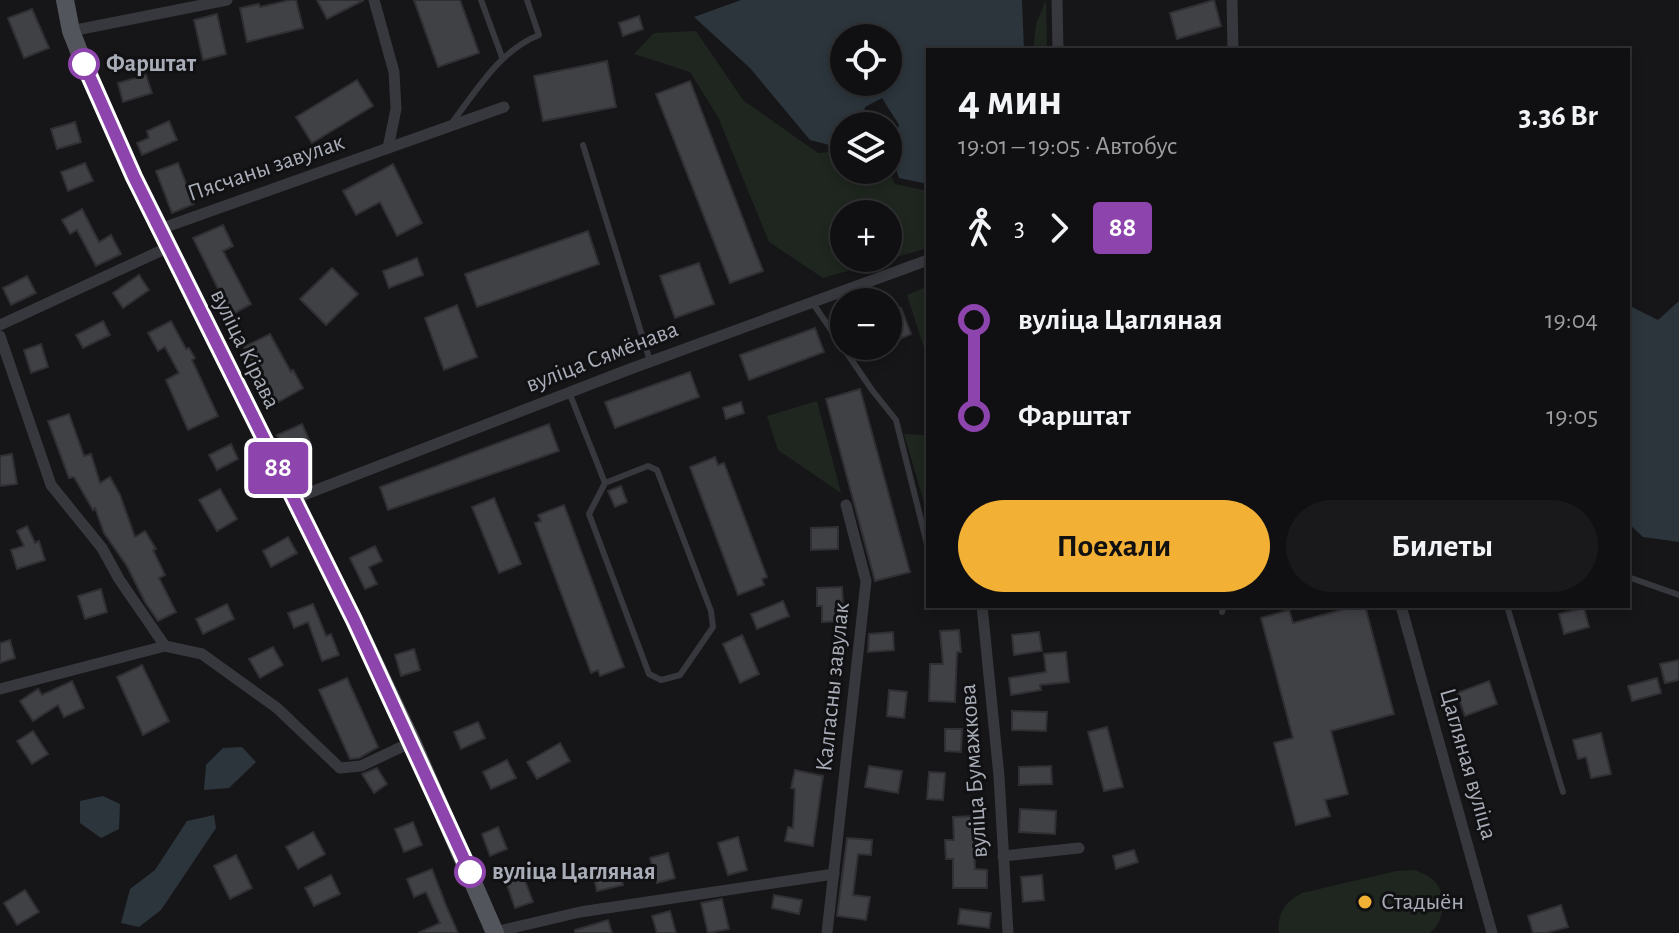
<!DOCTYPE html>
<html lang="ru">
<meta charset="utf-8">
<style>
body{margin:0;font-family:"Alegreya Sans",sans-serif;background:#19191b;color:#f1f3f6;height:100vh;display:flex;flex-direction:column;font-size:30px;white-space:nowrap}
*{box-sizing:border-box;margin:0}
p{font-size:26px;color:#9c9d9f}
.icon{flex:none;width:44px;height:44px;fill:none;stroke:currentColor;stroke-width:2;stroke-linecap:round;stroke-linejoin:round}
.map{position:relative;flex:1;overflow:hidden}
.sheet{position:absolute;left:926px;top:48px;width:704px;height:560px;display:flex;flex-direction:column;background:#101012;border-radius:0px;box-shadow:0 4px 12px #0003,0 0 0 2px #303032}
.sheet>*{flex:none}
.badge{padding:0 16px;border-radius:6px;font-size:28px;line-height:52px}
.controls{position:absolute;left:830px;top:24px;display:grid;gap:16px}
.controls a{display:grid;place-items:center;width:72px;height:72px;border-radius:50%;background:#101012;box-shadow:0 4px 12px #0003,0 0 0 2px #303032;font-size:40px}
.map>.badge{position:absolute;translate:-50% -50%;box-shadow:0 0 0 4px #fff}
.legs{display:flex;align-items:center;gap:12px;height:88px;padding:0 32px;font-size:26px}
.legs p{margin-inline-start:auto}
.headline{display:flex;align-items:center;justify-content:space-between;height:136px;padding:0 32px}
h1{font-size:44px;font-weight:700;line-height:60px}
.button{display:flex;gap:16px;margin-top:auto;padding:16px 32px}
.button a{flex:1;height:92px;border-radius:48px;background:#f2b134;color:#111;font-size:32px;font-weight:700;line-height:92px;text-align:center}
.button a+a{background:#19191b;color:#f1f3f6}
ul{padding:0 32px;list-style:none}
li{display:flex;align-items:center;gap:28px;height:96px;font-size:30px}
li i{display:grid;place-items:center;width:12px;height:100%;margin:0 10px;background:currentColor}
li i::after{content:'';width:20px;height:20px;margin:-10px;border:6px solid;border-radius:50%;background:#101012}
li p{margin-inline-start:auto}
li:first-child i{background:linear-gradient(#0000 50%,currentColor 0)}
li:last-child i{background:linear-gradient(currentColor 50%,#0000 0)}
.map>svg:first-child{display:block}
</style>
<div class="map">
<svg width="1679" height="933" viewBox="0 0 1679 933">
<rect width="100%" height="100%" fill="#161618"/>
<g fill="#1e261f" fill-rule="evenodd">
<path d="M1046,0L1047,50H1033L1036,24Z"/>
<path d="M696,31L743,100L818,153L844,151V170H888L895,184L928,191V248L823,278L769,242L718,117L690,72L634,54L654,33ZM844,214H888V258H844Z"/>
<path d="M928,286V360L907,295Z"/>
<path d="M817,401L841,493L778,450L767,416Z"/>
<path d="M904,434L923,435L928,442V516Z"/>
<path d="M1415,870C1421,873 1428,875 1433,880C1448,893 1445,921 1430,933H1279C1277,913 1285,902 1302,893L1396,871Z"/>
</g>
<g fill="#2c353c" fill-rule="evenodd">
<path d="M741,0H1022L1024,50H928V184L899,178L890,151L899,125L882,98L865,107L861,126H844V146L841,148L810,140L750,68L694,17ZM844,38H888V82H844Z"/>
<path d="M1679,301V542L1643,537L1628,523V305L1658,320Z"/>
<path d="M242,747L256,762L229,788L204,790L206,765L223,748Z"/>
<path d="M103,796L120,804L119,829L101,838L80,823V801Z"/>
<path d="M214,815L216,828L161,910L139,927L121,923L130,889L155,870L187,821Z"/>
</g>
<g fill="#404145" stroke="#303034" stroke-width="2">
<path d="M290,0H296L303,28L247,42L240,8L259,4L260,7Z"/>
<path d="M317,0H364L327,19Z"/>
<path d="M414,0H460L479,53L438,67Z"/>
<path d="M1214,0L1221,26L1177,39L1170,13Z"/>
<path d="M32,9L49,48L24,58L8,18Z"/>
<path d="M217,14L226,54L203,60L194,20Z"/>
<path d="M639,16L643,29L623,36L619,23Z"/>
<path d="M607,61L616,107L543,121L534,76Z"/>
<path d="M146,75L152,93L123,102L118,83Z"/>
<path d="M357,80L373,106L312,143L296,117Z"/>
<path d="M690,81L763,271L730,283L656,94Z"/>
<path d="M169,121L177,140L142,155L137,143L149,138L147,131Z"/>
<path d="M75,122L81,142L57,149L51,129Z"/>
<path d="M85,163L93,181L68,191L61,172Z"/>
<path d="M178,163L194,204L172,213L156,171Z"/>
<path d="M393,164L422,223L397,236L380,202L356,215L343,191Z"/>
<path d="M82,209L99,242L111,235L121,254L96,266L77,230L70,234L62,220Z"/>
<path d="M223,225L233,246L223,251L251,304L231,315L193,238Z"/>
<path d="M588,231L599,264L477,307L465,274Z"/>
<path d="M417,258L423,275L389,288L383,271Z"/>
<path d="M699,263L714,304L675,318L660,276Z"/>
<path d="M332,268L358,294L326,325L300,299Z"/>
<path d="M139,275L149,290L123,308L113,293Z"/>
<path d="M27,276L36,293L11,305L3,288Z"/>
<path d="M457,305L477,357L444,370L425,318Z"/>
<path d="M901,308L911,334L888,344V313Z"/>
<path d="M103,321L110,335L83,348L76,335Z"/>
<path d="M171,321L186,349L189,348L195,358L192,360L218,416L188,430L166,380L179,373L165,347L158,351L148,333Z"/>
<path d="M815,328L824,352L749,380L740,355Z"/>
<path d="M270,334L291,372L293,370L303,388L275,404L244,347Z"/>
<path d="M41,344L48,367L31,373L24,350Z"/>
<path d="M690,372L699,397L615,428L605,402Z"/>
<path d="M860,389L910,572L875,581L826,399Z"/>
<path d="M741,402L744,413L726,419L723,408Z"/>
<path d="M69,414L84,456L91,454L100,483L110,477L120,495L135,537L145,531L156,549L153,550L165,575L159,578L176,612L158,621L145,602L127,566L104,533L95,508L93,510L74,477L69,478L48,421Z"/>
<path d="M302,424L310,442L286,453L277,435Z"/>
<path d="M549,424L559,451L388,510L380,487Z"/>
<path d="M231,444L238,459L217,470L209,455Z"/>
<path d="M12,454L17,484L0,486V456Z"/>
<path d="M715,457L718,465L724,463L767,577L762,579L764,585L738,595L690,467Z"/>
<path d="M621,486L627,502L615,507L608,491Z"/>
<path d="M220,489L237,519L217,531L199,500Z"/>
<path d="M494,498L521,564L499,573L472,507Z"/>
<path d="M564,505L624,667L600,676L598,670L591,673L535,523L541,521L538,515Z"/>
<path d="M27,526L35,543L39,541L45,560L17,569L11,550L24,546L17,531Z"/>
<path d="M838,527V549L811,550V528Z"/>
<path d="M288,537L297,553L271,567L263,551Z"/>
<path d="M375,546L382,561L369,567L377,584L365,589L350,558Z"/>
<path d="M842,587L844,621L822,622V606H817V588Z"/>
<path d="M101,589L107,612L85,619L78,596Z"/>
<path d="M783,601L789,616L757,629L751,614Z"/>
<path d="M227,604L234,619L203,634L196,619Z"/>
<path d="M313,604L326,636L331,634L339,655L322,661L308,622L294,628L288,613Z"/>
<path d="M1356,606H1365L1394,714L1331,731L1348,794L1325,800L1330,816L1296,825L1274,743L1293,738L1261,618L1289,610L1293,623Z"/>
<path d="M1584,608L1589,627L1564,634L1559,614Z"/>
<path d="M959,630L961,652H957L955,702L929,701L930,664H943L940,631Z"/>
<path d="M893,632L894,650L868,652L869,634Z"/>
<path d="M1039,632L1042,651L1014,655L1012,635Z"/>
<path d="M742,635L759,674L740,683L723,644Z"/>
<path d="M10,640L15,658L0,663V643Z"/>
<path d="M273,647L283,665L260,678L249,659Z"/>
<path d="M414,649L420,670L401,676L395,655Z"/>
<path d="M1066,652L1069,682L1040,685L1041,690L1011,695L1009,678L1046,672L1044,654Z"/>
<path d="M1679,660V680L1665,683L1660,664Z"/>
<path d="M142,665L169,721L143,735L117,677Z"/>
<path d="M347,678L378,747L359,758L350,759L319,690Z"/>
<path d="M1657,678L1661,693L1632,701L1628,686Z"/>
<path d="M72,681L84,708L64,717L58,705L33,721L20,701L38,689L42,695Z"/>
<path d="M1489,681L1497,704L1465,716L1457,693Z"/>
<path d="M889,690L907,692L904,718L887,716Z"/>
<path d="M1012,711L1047,712L1046,731L1012,730Z"/>
<path d="M478,722L485,738L461,749L454,732Z"/>
<path d="M1107,727L1123,787L1104,791L1088,732Z"/>
<path d="M945,729H962L961,752L945,751Z"/>
<path d="M33,731L48,754L32,764L17,741Z"/>
<path d="M1601,733L1611,774L1591,778L1586,757L1578,759L1573,740Z"/>
<path d="M560,743L570,761L537,779L527,762Z"/>
<path d="M507,760L516,778L491,789L483,772Z"/>
<path d="M869,766L902,771L898,793L865,787Z"/>
<path d="M1051,766L1052,784L1019,785V767Z"/>
<path d="M377,768L387,784L374,793L362,774Z"/>
<path d="M795,770L823,776L813,846L785,841L788,827L793,828L795,789L791,788Z"/>
<path d="M929,772L945,773L943,800L927,799Z"/>
<path d="M1020,809L1056,811L1055,834L1019,832Z"/>
<path d="M973,816L975,869L987,870V888H953V859H946L945,840H954L953,817Z"/>
<path d="M413,822L422,845L404,852L395,829Z"/>
<path d="M498,827L507,849L490,856L482,834Z"/>
<path d="M313,832L325,854L298,869L286,847Z"/>
<path d="M738,837L747,870L728,875L718,843Z"/>
<path d="M847,838L872,840L871,855L858,854L853,895L870,897L866,920L837,916Z"/>
<path d="M1134,850L1138,862L1116,869L1113,856Z"/>
<path d="M668,853L675,878L657,883L650,858Z"/>
<path d="M236,855L252,888L230,899L214,866Z"/>
<path d="M619,868L623,885L597,891L593,874Z"/>
<path d="M432,869L447,908L458,933H418L440,923L426,892L414,897L407,879Z"/>
<path d="M521,870L533,902L515,908L504,876Z"/>
<path d="M331,875L340,894L314,906L305,888Z"/>
<path d="M1042,875L1044,900L1023,902L1021,877Z"/>
<path d="M25,890L39,912L17,925L4,903Z"/>
<path d="M774,895L802,900L799,914L772,908Z"/>
<path d="M722,899L729,929L708,933L701,903Z"/>
<path d="M1561,905L1568,927L1546,933H1533L1528,916Z"/>
<path d="M960,909L991,913L989,928L958,924Z"/>
<path d="M670,911L676,933H657L652,916Z"/>
<path d="M608,920L612,933H575V930Z"/>
</g>
<g fill="none" stroke-linecap="round" stroke-linejoin="round">
<g stroke="#37383d" stroke-width="6">
<path d="M481,0L502,57"/>
<path d="M451,124C477,90 499,51 539,35L527,0"/>
<path d="M583,145L650,361"/>
<path d="M812,302L872,390L896,420L928,548"/>
<path d="M569,392L605,483L648,466L657,470L711,611L713,627L680,675L661,680L649,674L589,514L605,483"/>
<path d="M1628,577L1679,595"/>
<path d="M1507,606L1563,792"/>
<path d="M1222,612L1224,606"/>
</g>
<g stroke="#37383d" stroke-width="11">
<path d="M374,0L394,72L396,109L388,148"/>
<path d="M1057,0L1058,50"/>
<path d="M1232,0L1233,50"/>
<path d="M71,31L227,0"/>
<path d="M160,229L504,107"/>
<path d="M0,325L169,247"/>
<path d="M0,336L51,485L102,548L119,579L165,646"/>
<path d="M293,499L630,369L928,260"/>
<path d="M982,606L999,776L1008,933"/>
<path d="M1401,606L1492,933"/>
<path d="M0,689L165,646L202,654L277,708L340,768L361,766L412,742"/>
<path d="M1003,856L1079,848"/>
<path d="M495,932L580,912L834,874"/>
<path d="M827,933L866,581L846,505"/>
</g>
<path stroke="#53555c" stroke-width="18" d="M65,0L71,31L84,64L134,177L354,620L412,742L495,933"/>
</g>
<g fill="none" stroke-linecap="round" stroke-linejoin="round">
<g stroke="#fff" stroke-width="18">
<path id="line-1" d="M84,64L134,177L354,620L470,872"/>
</g>
<use href="#line-1" stroke="#8e44ad" stroke-width="12"/>
</g>
<g fill="#fff" stroke="#8e44ad" stroke-width="4">
<circle cx="84" cy="64" r="14"/>
<circle cx="470" cy="872" r="14"/>
</g>
<circle fill="#f2b134" stroke="#111113" stroke-width="3" cx="1365" cy="902" r="8"/>
<g text-anchor="middle" dominant-baseline="central" stroke-width="6" stroke-linejoin="round" paint-order="stroke">
<g font-size="24" font-weight="bold" fill="#a8adb8" stroke="#111113" text-anchor="start">
<text x="106" y="64">Фарштат</text>
<text x="492" y="872">вуліца Цагляная</text>
</g>
<g font-size="24" fill="#a8adb8" stroke="#111113">
<text transform="translate(266 168) rotate(-19)">Пясчаны завулак</text>
<text transform="translate(245 349) rotate(64)">вуліца Кірава</text>
<text transform="translate(602 357) rotate(-21)">вуліца Сямёнава</text>
<text transform="translate(833 687) rotate(-84)">Калгасны завулак</text>
<text transform="translate(1468 764) rotate(74)">Цагляная вуліца</text>
<text transform="translate(974 771) rotate(-94)">вуліца Бумажкова</text>
</g>
<g font-size="24" fill="#a8adb8" stroke="#111113" text-anchor="start">
<text x="1381" y="902">Стадыён</text>
</g>
</g>
</svg>
<div class="controls">
<a><svg class="icon" aria-label="locate" viewBox="0 0 24 24"><circle cx="12" cy="12" r="6"/><path d="M12 2v4M12 18v4M2 12h4M18 12h4"/></svg></a>
<a><svg class="icon" aria-label="layers" viewBox="0 0 24 24"><path d="M12 4l9 5-9 5-9-5zM3 14l9 5 9-5"/></svg></a>
<a>+</a>
<a>−</a>
</div>
<b class="badge" style="left:278px;top:468px;background:#8e44ad;color:#fff">88</b>
<section class="sheet">
<div class="headline"><div><h1>4 мин</h1><p>19:01 – 19:05 · Автобус</p></div><b>3.36 Br</b></div>
<div class="legs"><svg class="icon" aria-label="walk" viewBox="0 0 24 24"><circle cx="13" cy="4" r="2"/><path d="M13 8l-2 6 4 7M11 14l-3 7M7 12l3-4h3l4 4"/></svg>3<svg class="icon" aria-label="forward" viewBox="0 0 24 24"><path d="M9 5l7 7-7 7"/></svg><b class="badge" style="background:#8e44ad;color:#fff">88</b></div>
<ul>
<li><i style="color:#8e44ad"></i><b>вуліца Цагляная</b><p>19:04</p></li>
<li><i style="color:#8e44ad"></i><b>Фарштат</b><p>19:05</p></li>
</ul>
<div class="button"><a>Поехали</a><a>Билеты</a></div>
</section>
</div>
